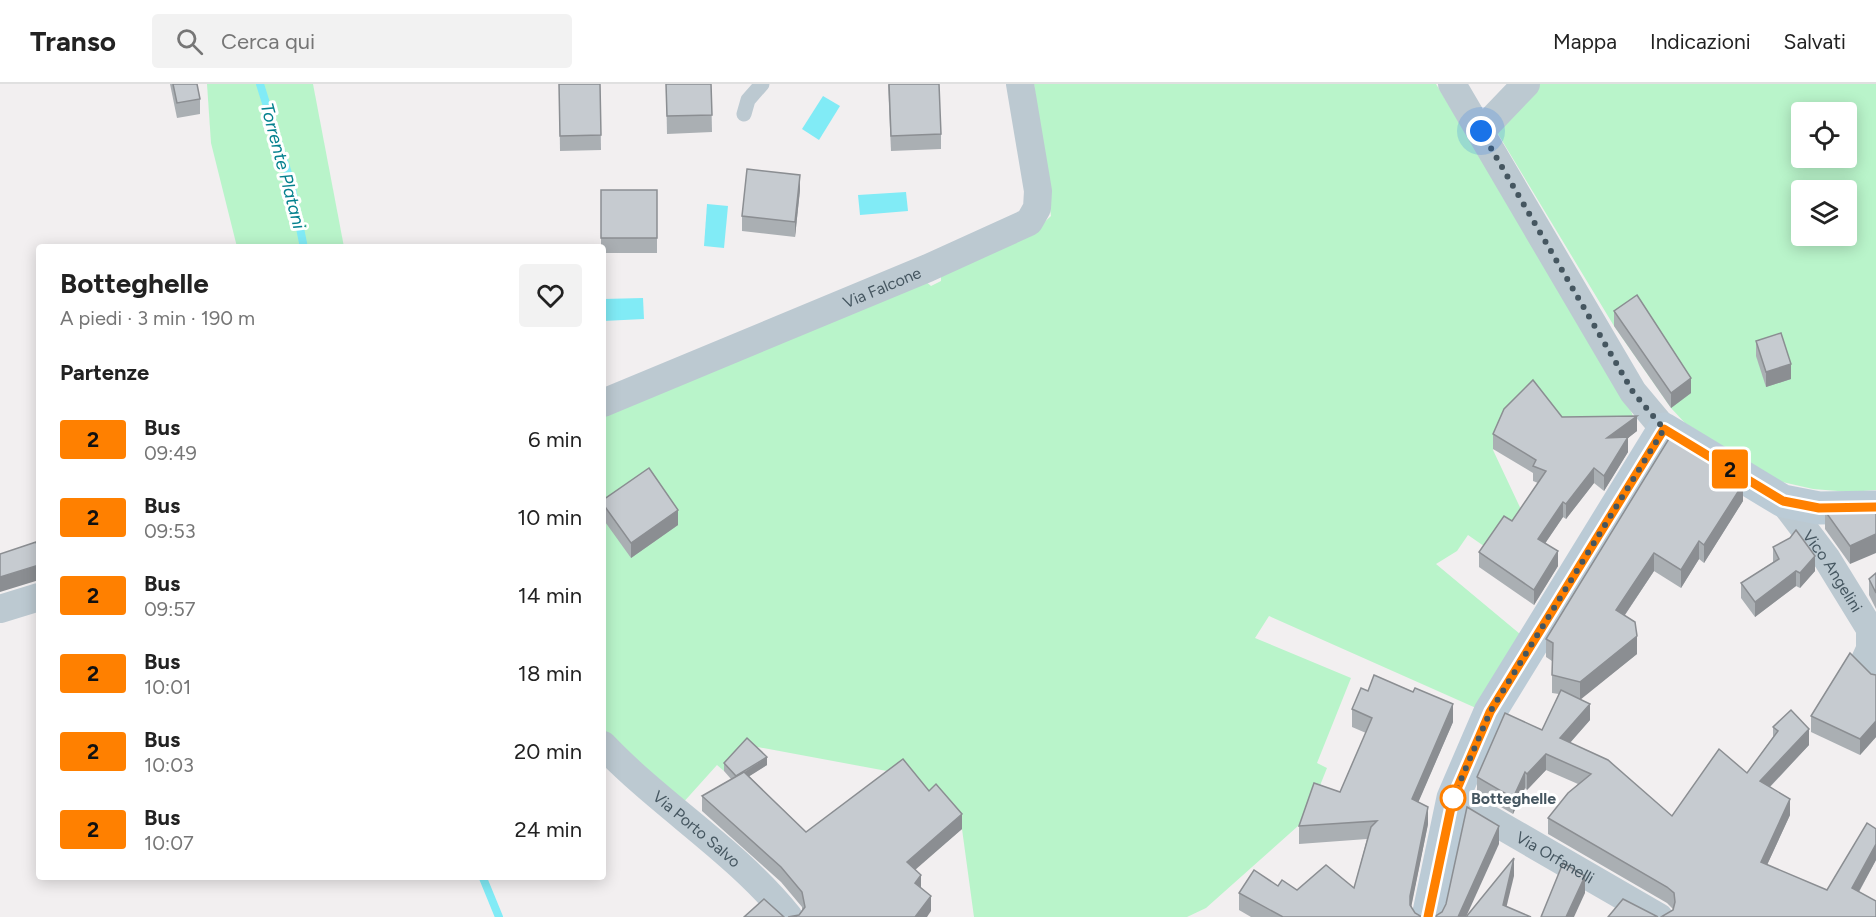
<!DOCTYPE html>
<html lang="it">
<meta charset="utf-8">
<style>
body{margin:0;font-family:Figtree,sans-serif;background:#f2f2f2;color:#222;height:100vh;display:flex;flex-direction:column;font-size:22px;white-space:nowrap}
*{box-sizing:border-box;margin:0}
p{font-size:20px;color:#767676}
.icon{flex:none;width:33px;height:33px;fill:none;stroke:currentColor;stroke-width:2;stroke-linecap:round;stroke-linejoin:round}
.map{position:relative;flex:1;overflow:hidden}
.details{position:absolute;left:36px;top:160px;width:570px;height:636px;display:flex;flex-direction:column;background:#fff;border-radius:6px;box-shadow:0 3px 15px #0003}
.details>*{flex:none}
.badge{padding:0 12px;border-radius:4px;font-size:21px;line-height:39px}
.tools{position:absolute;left:1791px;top:18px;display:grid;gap:12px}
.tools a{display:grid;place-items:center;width:66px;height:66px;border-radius:6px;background:#fff;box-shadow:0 3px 15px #0003;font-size:30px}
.you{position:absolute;width:30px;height:30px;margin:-15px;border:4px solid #fff;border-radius:50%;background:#1a73e8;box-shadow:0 0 0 9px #1a73e833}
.map>.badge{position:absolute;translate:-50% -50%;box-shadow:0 0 0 3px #fff}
h2{padding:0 24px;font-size:22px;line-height:54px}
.round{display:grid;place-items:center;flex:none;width:63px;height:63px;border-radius:6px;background:#f2f2f2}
.summary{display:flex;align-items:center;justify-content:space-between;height:102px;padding:0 24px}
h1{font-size:28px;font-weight:700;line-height:45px}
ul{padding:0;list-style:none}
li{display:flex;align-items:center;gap:18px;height:78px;padding:0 24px}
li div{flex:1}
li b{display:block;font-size:22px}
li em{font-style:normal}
li .badge{min-width:66px;font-weight:700;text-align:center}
header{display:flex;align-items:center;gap:36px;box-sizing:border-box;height:84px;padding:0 30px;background:#fff;border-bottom:2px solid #e0e0e0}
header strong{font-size:28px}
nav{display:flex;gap:33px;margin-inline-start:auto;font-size:21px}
.search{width:420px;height:54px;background:#f2f2f2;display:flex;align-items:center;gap:15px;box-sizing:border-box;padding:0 21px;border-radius:6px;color:#767676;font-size:22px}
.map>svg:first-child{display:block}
</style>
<header>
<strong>Transo</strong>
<div class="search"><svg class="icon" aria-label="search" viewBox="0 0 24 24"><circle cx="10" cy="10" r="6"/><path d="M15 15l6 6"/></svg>Cerca qui</div>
<nav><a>Mappa</a><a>Indicazioni</a><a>Salvati</a></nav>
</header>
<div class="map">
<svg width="1876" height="833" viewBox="0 0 1876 833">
<rect width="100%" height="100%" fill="#f2eff0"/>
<g fill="#b9f4ca" fill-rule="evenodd">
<path d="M207,0H313L344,163H237L211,59Z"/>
<path d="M1034,0H1436L1622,306L1633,332L1634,348L1504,341L1493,366L1525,434L1491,467L1468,451L1457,467L1436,480L1520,550L1476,624L1269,532L1255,554L1351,594L1317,679L1327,684L1307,734L1206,824L1187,833H974L962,745L903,690L747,661L724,687L717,681L681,721L603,647V329L924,196L931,202L941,197V189L1037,145L1051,132Z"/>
<path d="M1537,0H1876V406L1850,408L1813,405L1778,397L1685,339L1671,324L1614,242L1495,45ZM1802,28H1846V74H1802ZM1802,106H1846V152H1802Z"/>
</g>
<g fill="#81ebf6">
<path d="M823,12L840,22L819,56L802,45Z"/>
<path d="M906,108L908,127L860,131L858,111Z"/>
<path d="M707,120L728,122L724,164L704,162Z"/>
<path d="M643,214L644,235L603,237V215Z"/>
</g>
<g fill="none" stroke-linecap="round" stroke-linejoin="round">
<g stroke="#81ebf6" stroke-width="8">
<path d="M260,0L291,99L304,164"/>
<path d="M483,794L499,833"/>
</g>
<path stroke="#bcc9d1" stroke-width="15" d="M744,30L748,16L762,0"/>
<g stroke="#bcc9d1" stroke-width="28">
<path d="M1452,0L1633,308L1664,345"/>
<path d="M1481,47L1526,0"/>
<path id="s1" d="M603,319L928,184L1029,138L1037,124L1038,107L1020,0"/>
<path id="s2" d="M1783,417L1827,475L1870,545V565L1864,578L1876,591"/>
<path d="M0,525L39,513"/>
<path id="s3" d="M603,661C661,722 736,767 789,833"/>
<path id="s4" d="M1453,714L1659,833"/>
</g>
<path stroke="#bbcbd6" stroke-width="33" d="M1428,833L1453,714L1490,628L1664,345L1783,417L1819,424L1876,423"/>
</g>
<g fill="#aaafb3">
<path d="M170,0H197L200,15V30L177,34Z"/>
<path d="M559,0H600L601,66L560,67Z"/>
<path d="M666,0H711L712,48L667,50Z"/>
<path d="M888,0L941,50V65L891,67Z"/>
<path d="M601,106H657V169H603V164H601Z"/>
<path d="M800,106L795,153L742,147V132Z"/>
<path d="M1614,227L1691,309L1671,324L1614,242Z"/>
<path d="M1756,257L1791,295L1766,303L1756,272Z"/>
<path d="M1562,333L1637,347L1628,354V368L1604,407L1594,399L1566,435L1563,433L1545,459L1558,482L1534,521L1479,483V468L1512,437L1538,399L1533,397V389L1493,365V350Z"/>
<path d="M1670,353L1743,417L1704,479L1699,475L1681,504L1654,487L1625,531L1637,570L1580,615L1590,636L1570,659L1672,732L1747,689L1773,653V643L1809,661L1770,703L1790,731L1767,781L1827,806L1876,745V776L1859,808L1673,826V825L1667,819L1548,750V734L1578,700L1546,686L1527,706L1525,704L1513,730L1477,709V693L1542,646L1559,610L1552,609V577L1546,573V555Z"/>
<path d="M603,416L678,441L631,474L603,435Z"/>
<path d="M1876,423L1850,480L1825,445V427Z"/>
<path d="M1773,463L1815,487L1800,504L1796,502L1755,533L1741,514V499L1773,478Z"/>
<path d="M1876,489V525L1869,511V495Z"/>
<path d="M1871,590L1876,591V653L1860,671L1811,648V632Z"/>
<path d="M1352,625L1453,638L1418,718L1428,740L1411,822L1415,829L1422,833H1251L1239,826V809L1278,802L1297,806L1354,804L1367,755L1299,760V742L1340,708L1366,649L1352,643Z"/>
<path d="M724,679L767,681L749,692L806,748L929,707L962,745L915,785L921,804L931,827L799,831L802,826V823L781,798L702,727V712L731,695L724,687Z"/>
</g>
<g fill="#8b8e92">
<path d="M800,91V106L795,153V138Z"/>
<path d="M1791,280V295L1766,303V288Z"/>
<path d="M1691,294V309L1671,324V309Z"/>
<path d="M1637,332V347L1628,354V368L1604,407V392L1607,354Z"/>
<path d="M1594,384V399L1566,435V420Z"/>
<path d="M1743,400V417L1704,479V461Z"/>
<path d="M1563,418V433L1538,470V455Z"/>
<path d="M678,426V441L631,474V459Z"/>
<path d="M1876,450V469L1850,480V462Z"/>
<path d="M1699,457V475L1681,504V486Z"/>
<path d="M1558,467V482L1534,521V506Z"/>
<path d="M1654,469V487L1616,544V526Z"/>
<path d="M1815,472V487L1800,504V489Z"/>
<path d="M39,481V496L0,508V493Z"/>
<path d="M1796,487V502L1755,533V518Z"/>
<path d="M1637,552V570L1580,616V598Z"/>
<path d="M1453,620V638L1412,733V715Z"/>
<path d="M1590,620V636L1560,670V654Z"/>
<path d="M1876,637V653L1860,671V655Z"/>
<path d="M1809,645V661L1760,713V697Z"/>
<path d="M1546,670V686L1527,706V690Z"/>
<path d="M767,673V681L737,700V693Z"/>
<path d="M1525,688V704L1513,730V714Z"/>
<path d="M1790,715V731L1761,794V778Z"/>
<path d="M1428,723V740L1410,829V812Z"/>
<path d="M962,730V745L907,793V778Z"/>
<path d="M1499,742V760L1466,833H1458Z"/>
<path d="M1876,760V776L1852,820V804Z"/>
<path d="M1514,774V792L1504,833L1503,821Z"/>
<path d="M921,791V806L915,799Z"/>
<path d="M1585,792V809L1574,833H1566Z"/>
<path d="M931,812V827L927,833H915Z"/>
</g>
<g fill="#c6cbd0" stroke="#8b8e92" stroke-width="1.5">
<path d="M173,0H197L200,15L177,19Z"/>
<path d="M559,0H600L601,51L560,52Z"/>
<path d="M666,0H711L712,31L667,32Z"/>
<path d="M889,0H939L941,50L891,52Z"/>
<path d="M747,85L800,91L795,138L742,132Z"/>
<rect x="601" y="106" width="56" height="48"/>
<path d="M1637,211L1691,294L1671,309L1614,227Z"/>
<path d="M1781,249L1791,280L1766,288L1756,257Z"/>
<path d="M1533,296L1562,333L1637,332L1607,354L1628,353L1604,392L1594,384L1566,420L1563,418L1538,455L1558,467L1534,506L1479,468L1504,432L1512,437L1546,387L1533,382L1536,376L1493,350L1504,325Z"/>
<path d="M1670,353L1743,400L1704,461L1699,457L1681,486L1654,469L1616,526L1635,538L1637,552L1580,598L1552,591L1553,559L1546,555Z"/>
<path d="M649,384L678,426L631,459L603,420V416Z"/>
<path d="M1876,423V450L1850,462L1825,427Z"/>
<path d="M1796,446L1815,472L1800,489L1796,487L1755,518L1741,499L1779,475L1773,463L1790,454Z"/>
<path d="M36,458L39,467V481L0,493V470Z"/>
<path d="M1876,489V509L1869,495Z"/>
<path d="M1850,569L1871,590L1876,591V637L1860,655L1811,632Z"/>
<path d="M1374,591L1413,608L1415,604L1453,620L1412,715L1428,723L1410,812V821L1415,829L1422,833H1283L1239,809L1254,786L1278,802L1282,796L1297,806L1326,781L1354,804L1371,743L1377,737L1299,742L1314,699L1340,708L1372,634L1352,625L1361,604L1368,607Z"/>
<path d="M1561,606L1590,620L1560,654L1608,676L1672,732L1719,665L1747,689L1778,647L1773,643L1791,626L1809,645L1760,697L1790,715L1761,778L1827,806L1867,739L1876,745V760L1852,804L1876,817V833H1661L1673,826L1675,818L1674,809L1667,803L1548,734L1568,709L1591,690L1546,670L1527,690L1525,688L1513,714L1477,693L1505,629L1542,646Z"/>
<path d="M747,654L767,673L736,692L724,679Z"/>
<path d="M903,675L929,707L936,700L962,730L907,778L921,791L915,799L931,812L915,833H788L799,831L805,823L802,808L781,783L702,712L744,688L806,748Z"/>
<path d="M1467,723L1499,742L1458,833H1434L1442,828L1446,820Z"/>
<path d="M1514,774L1503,821L1531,833H1466Z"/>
<path d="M1563,779L1585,792L1566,833H1541Z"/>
<path d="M764,815L784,833H744Z"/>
<path d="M1623,815L1658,833H1608Z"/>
</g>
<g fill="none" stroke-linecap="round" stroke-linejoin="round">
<g stroke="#fff" stroke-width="14">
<path id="line" d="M1428,833L1453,714L1490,628L1664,345L1783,417L1819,424L1876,423"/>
</g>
<use href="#line" stroke="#ff8000" stroke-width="9"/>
<path stroke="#455660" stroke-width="6" stroke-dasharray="0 10.8" d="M1453,714L1490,628L1664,345L1633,308L1481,47"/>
</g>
<circle fill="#fff" stroke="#ff8000" stroke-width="3" cx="1453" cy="714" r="12"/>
<g text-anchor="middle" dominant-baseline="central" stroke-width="6" stroke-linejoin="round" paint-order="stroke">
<g font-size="16" fill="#455660" stroke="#fff">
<text stroke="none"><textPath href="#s1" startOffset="302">Via Falcone</textPath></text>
<text stroke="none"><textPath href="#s2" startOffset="86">Vico Angelini</textPath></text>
<text stroke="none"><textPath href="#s3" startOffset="126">Via Porto Salvo</textPath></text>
<text stroke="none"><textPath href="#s4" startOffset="118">Via Orfanelli</textPath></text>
</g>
<g font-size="16" font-weight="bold" fill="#455660" stroke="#fff" text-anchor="start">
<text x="1471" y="714">Botteghelle</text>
</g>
<g font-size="18" font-style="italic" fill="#04808e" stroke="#fff">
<text transform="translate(283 82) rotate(75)">Torrente Platani</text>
</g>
</g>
</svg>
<div class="tools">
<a><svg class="icon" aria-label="locate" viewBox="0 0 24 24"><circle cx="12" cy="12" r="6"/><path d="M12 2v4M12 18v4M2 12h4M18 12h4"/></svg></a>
<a><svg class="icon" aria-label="layers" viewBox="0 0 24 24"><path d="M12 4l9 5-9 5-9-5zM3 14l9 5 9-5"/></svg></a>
</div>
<div class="you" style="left:1481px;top:47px"></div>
<b class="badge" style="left:1730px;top:385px;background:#ff8000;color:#111">2</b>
<section class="details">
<div class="summary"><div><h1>Botteghelle</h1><p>A piedi · 3 min · 190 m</p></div><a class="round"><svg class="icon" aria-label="heart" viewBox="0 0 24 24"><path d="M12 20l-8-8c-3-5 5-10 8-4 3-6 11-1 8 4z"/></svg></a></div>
<h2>Partenze</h2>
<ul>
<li><span class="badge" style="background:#ff8000;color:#111">2</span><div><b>Bus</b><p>09:49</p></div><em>6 min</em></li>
<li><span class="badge" style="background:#ff8000;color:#111">2</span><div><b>Bus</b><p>09:53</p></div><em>10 min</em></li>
<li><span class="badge" style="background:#ff8000;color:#111">2</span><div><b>Bus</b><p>09:57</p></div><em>14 min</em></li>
<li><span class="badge" style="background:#ff8000;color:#111">2</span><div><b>Bus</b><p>10:01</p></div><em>18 min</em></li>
<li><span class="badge" style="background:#ff8000;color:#111">2</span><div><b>Bus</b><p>10:03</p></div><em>20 min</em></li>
<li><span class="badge" style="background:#ff8000;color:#111">2</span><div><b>Bus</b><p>10:07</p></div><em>24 min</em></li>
</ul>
</section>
</div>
